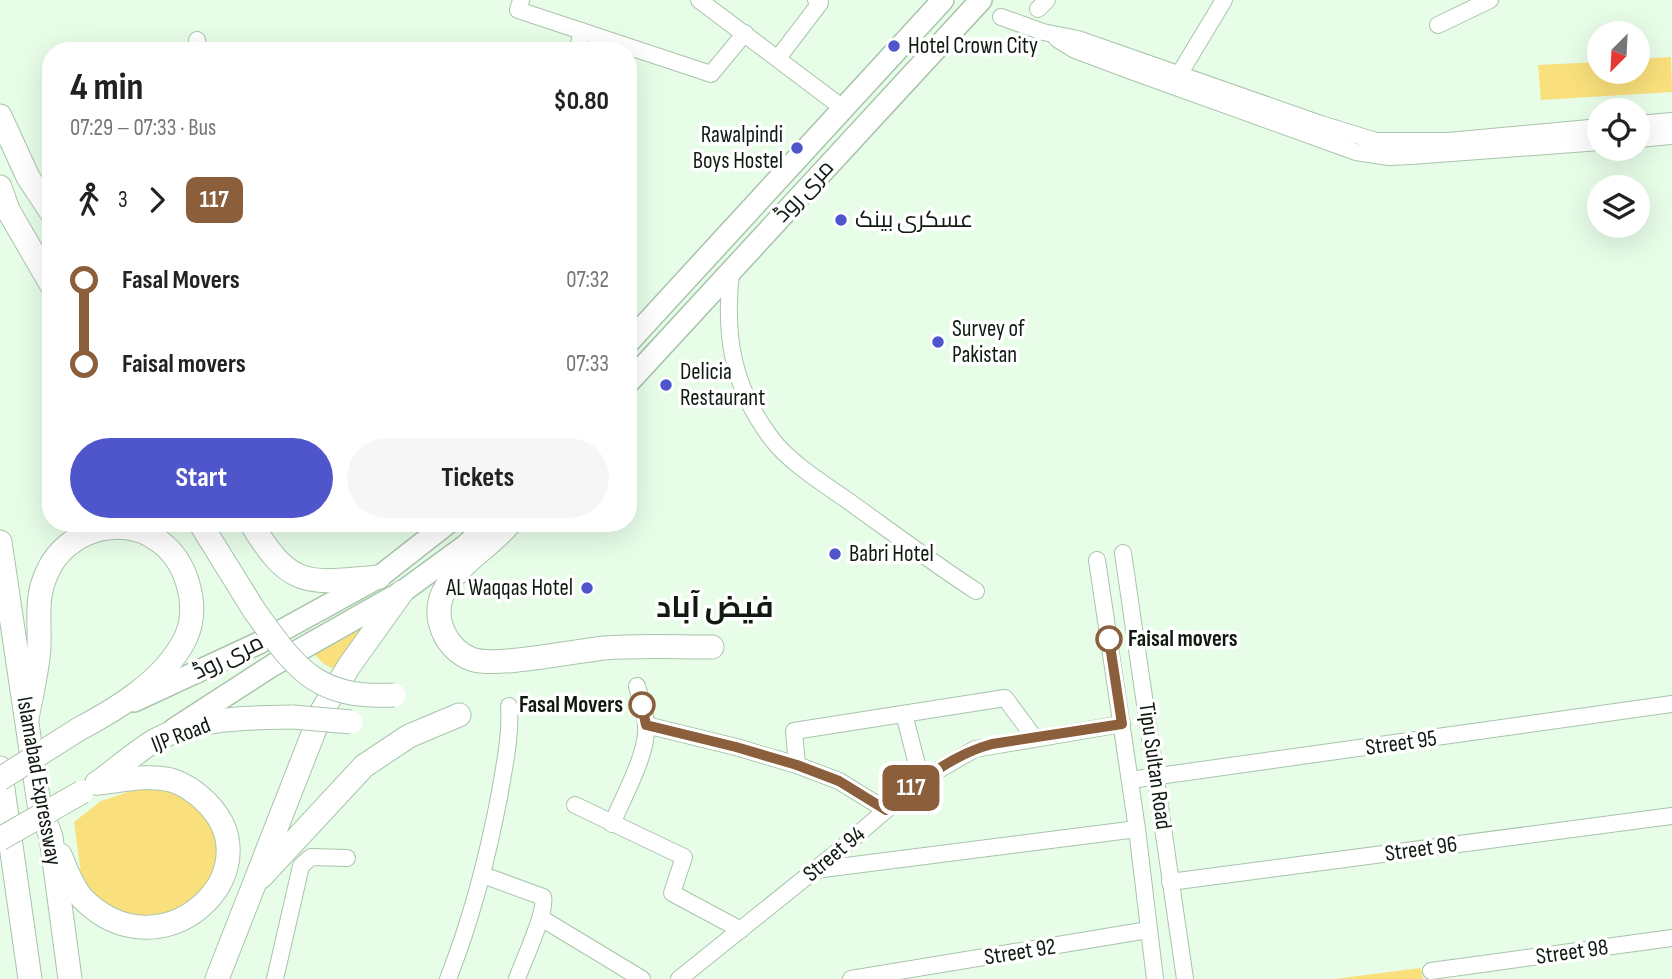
<!DOCTYPE html>
<meta charset="utf-8">
<style>
body{margin:0;font-family:"Sofia Sans Condensed",Cairo,sans-serif;background:#f6f6f6;color:#222;height:100vh;display:flex;flex-direction:column;font-size:26px;white-space:nowrap}
*{box-sizing:border-box;margin:0}
p{font-size:23px;color:#767676}
.icon{flex:none;width:38px;height:38px;fill:none;stroke:currentColor;stroke-width:2;stroke-linecap:round;stroke-linejoin:round}
.map{position:relative;flex:1;overflow:hidden}
.panel{position:absolute;left:42px;top:42px;width:595px;height:490px;display:flex;flex-direction:column;background:#fff;border-radius:28px;box-shadow:0 7px 28px #0002}
.panel>*{flex:none}
.badge{padding:0 14px;border-radius:10px;font-size:24px;line-height:46px}
.needle{width:46px;rotate:204deg}
.controls{position:absolute;left:1587px;top:21px;display:grid;gap:14px}
.controls a{display:grid;place-items:center;width:63px;height:63px;border-radius:50%;background:#fff;box-shadow:0 7px 28px #0002;font-size:35px}
.map>.badge{position:absolute;translate:-50% -50%;box-shadow:0 0 0 4px #fff}
.legs{display:flex;align-items:center;gap:10px;height:77px;padding:0 28px;font-size:23px}
.legs p{margin-inline-start:auto}
.overview{display:flex;align-items:center;justify-content:space-between;height:119px;padding:0 28px}
h1{font-size:38px;font-weight:700;line-height:52px}
.action{display:flex;gap:14px;margin-top:auto;padding:14px 28px}
.action a{flex:1;height:80px;border-radius:42px;background:#4f55cb;color:#fff;font-size:28px;font-weight:700;line-height:80px;text-align:center}
.action a+a{background:#f6f6f6;color:#222}
ul{padding:0 28px;list-style:none}
li{display:flex;align-items:center;gap:24px;height:84px;font-size:26px}
li i{display:grid;place-items:center;width:10px;height:100%;margin:0 9px;background:currentColor}
li i::after{content:'';width:18px;height:18px;margin:-9px;border:5px solid;border-radius:50%;background:#fff}
li p{margin-inline-start:auto}
li:first-child i{background:linear-gradient(#0000 50%,currentColor 0)}
li:last-child i{background:linear-gradient(currentColor 50%,#0000 0)}
.map>svg:first-child{display:block}
</style>
<div class="map">
<svg width="1672" height="979" viewBox="0 0 1672 979">
<rect width="100%" height="100%" fill="#e7fde8"/>
<g fill="#fae07c">
<path d="M1671,57L1672,92L1541,100L1538,65L1599,62L1600,72H1638V59Z"/>
<path d="M368,621L334,669L324,664L313,653Z"/>
<path d="M148,785L173,788L197,803L217,836L215,884L186,915L115,916L82,882L74,822L101,801Z"/>
<path d="M1421,968L1423,979H1334Z"/>
</g>
<g fill="none" stroke-linecap="round" stroke-linejoin="round">
<g stroke="#a9c4ab" stroke-width="18">
<g id="minor">
<path d="M521,0L518,10L711,74L745,33"/>
<path d="M699,0L844,109"/>
<path d="M1038,9L1047,0"/>
<path d="M1001,17L1043,32L1078,39L1321,124L1376,141H1448L1600,127"/>
<path d="M1438,25L1490,0"/>
<path d="M1057,39L1075,50L1134,72L1356,152L1389,157L1411,156L1600,142"/>
<path d="M197,40L198,51"/>
<path d="M577,51L582,31"/>
<path d="M778,58L820,3L816,0"/>
<path d="M1180,73L1224,0"/>
<path d="M1638,124L1672,121"/>
<path d="M1638,139L1672,136"/>
<path d="M731,272C724,335 732,386 771,438C791,465 831,488 858,508C897,536 936,565 976,591"/>
<path d="M1123,553L1185,979"/>
<path d="M1097,560L1137,829L1155,979"/>
<path d="M904,714L921,780"/>
<path d="M646,725L736,747L797,765L839,781L886,810"/>
<path d="M797,765L794,731L1005,698L1034,737"/>
<path d="M1130,780L1672,704"/>
<path d="M575,805L684,857L672,893L741,930"/>
<path d="M612,824C623,797 649,752 646,724C645,711 640,698 637,686"/>
<path d="M815,870L1137,829"/>
<path d="M483,875L543,897C547,912 523,961 517,979"/>
<path d="M1170,882L1672,816"/>
<path d="M541,918L642,979"/>
<path d="M1431,971L1672,938"/>
<path d="M275,979L301,866L311,857L347,858"/>
<path d="M448,979C472,918 488,856 500,792C505,762 511,735 509,706"/>
<path d="M679,979L836,853L921,780L975,749L1122,724"/>
<path d="M851,979L1148,930"/>
</g>
</g>
<g stroke="#a9c4ab" stroke-width="24">
<g id="major">
<path d="M628,343L943,0"/>
<path d="M628,383L981,0"/>
<path d="M134,701L259,643L379,577L448,523"/>
<path d="M174,729L273,665L402,592L465,546L490,523"/>
</g>
</g>
<g stroke="#a9c4ab" stroke-width="25">
<g id="highway">
<path d="M0,116L28,177L51,212"/>
<path d="M0,187L8,210L51,284"/>
<path d="M200,523L254,610"/>
<path d="M251,523C291,590 308,583 379,577"/>
<path d="M510,523C490,547 457,564 443,593C432,618 445,648 471,659C494,668 576,651 604,648C640,645 676,647 712,647"/>
<path d="M0,542L39,804L51,837L70,979"/>
<path d="M27,719C31,695 38,670 39,646C40,613 34,594 52,563C74,528 125,515 159,541C188,562 201,609 184,641C163,681 117,709 79,729"/>
<path d="M0,768L30,979"/>
<path d="M97,783C116,770 134,753 154,741C197,717 246,718 293,717"/>
<path d="M60,855C66,869 72,886 82,898C161,979 276,873 207,803C197,793 185,784 171,780C148,774 120,781 97,783"/>
<path d="M261,877L364,766L409,736L459,715"/>
<path d="M217,979L322,711L349,666L402,592"/>
</g>
</g>
<use href="#minor" stroke="#fff" stroke-width="16"/>
<use href="#major" stroke="#fff" stroke-width="21"/>
<use href="#highway" stroke="#fff" stroke-width="23"/>
<g stroke="#a9c4ab" stroke-width="25" stroke-linecap="butt">
<g id="highway-bridge">
<path d="M254,610C296,669 316,699 394,695"/>
<path d="M293,717L351,722"/>
<path d="M0,779L79,729"/>
<path d="M0,839L82,792"/>
</g>
</g>
<use href="#highway-bridge" stroke="#fff" stroke-width="23"/>
</g>
<g fill="none" stroke-linecap="round" stroke-linejoin="round">
<g stroke="#fff" stroke-width="16">
<path id="line-1" d="M642,705L646,725L736,747L797,765L839,781L886,810C917,783 951,755 992,744L1122,724L1109,639"/>
</g>
<use href="#line-1" stroke="#8b5e3c" stroke-width="10"/>
</g>
<g fill="#4f55cb" stroke="#fff" stroke-width="2.5">
<circle cx="894" cy="46" r="7"/>
<circle cx="797" cy="148" r="7"/>
<circle cx="841" cy="220" r="7"/>
<circle cx="938" cy="342" r="7"/>
<circle cx="666" cy="385" r="7"/>
<circle cx="835" cy="554" r="7"/>
<circle cx="587" cy="588" r="7"/>
</g>
<g fill="#fff" stroke="#8b5e3c" stroke-width="3.5">
<circle cx="1109" cy="639" r="12"/>
<circle cx="642" cy="705" r="12"/>
</g>
<g text-anchor="middle" dominant-baseline="central" stroke-width="7" stroke-linejoin="round" paint-order="stroke">
<g font-size="23" fill="#101a11" stroke="#fff" text-anchor="start">
<text x="908" y="46">Hotel Crown City</text>
<text x="783" y="135" text-anchor="end">Rawalpindi<tspan x="783" dy="26">Boys Hostel</tspan></text>
<text x="855" y="220">عسکری بینک</text>
<text x="952" y="329">Survey of<tspan x="952" dy="26">Pakistan</tspan></text>
<text x="680" y="372">Delicia<tspan x="680" dy="26">Restaurant</tspan></text>
<text x="849" y="554">Babri Hotel</text>
<text x="573" y="588" text-anchor="end">AL Waqqas Hotel</text>
</g>
<g font-size="23" fill="#101a11" stroke="#fff">
<text transform="translate(804 191) rotate(-47)">مری روڈ</text>
<text transform="translate(228 657) rotate(-26)">مری روڈ</text>
<text transform="translate(181 735) rotate(-21)">IJP Road</text>
<text transform="translate(1401 743) rotate(-8)">Street 95</text>
<text transform="translate(1155 766) rotate(82)">Tipu Sultan Road</text>
<text transform="translate(39 781) rotate(80)">Islamabad Expressway</text>
<text transform="translate(1421 849) rotate(-8)">Street 96</text>
<text transform="translate(834 854) rotate(-40)">Street 94</text>
<text transform="translate(1020 952) rotate(-9)">Street 92</text>
<text transform="translate(1572 952) rotate(-8)">Street 98</text>
</g>
<g font-size="23" font-weight="bold" fill="#101a11" stroke="#fff" text-anchor="start">
<text x="1128" y="639">Faisal movers</text>
<text x="623" y="705" text-anchor="end">Fasal Movers</text>
</g>
<g font-size="30" font-weight="bold" fill="#101a11" stroke="#fff">
<text x="715" y="608">فیض آباد</text>
</g>
</g>
</svg>
<div class="controls">
<a><svg class="needle" viewBox="-14 -14 28 28"><path d="M0-13l5 13h-10z" fill="#e53935"/><path d="M0 13l5-13h-10z" fill="#767676"/></svg></a>
<a><svg class="icon" aria-label="locate" viewBox="0 0 24 24"><circle cx="12" cy="12" r="6"/><path d="M12 2v4M12 18v4M2 12h4M18 12h4"/></svg></a>
<a><svg class="icon" aria-label="layers" viewBox="0 0 24 24"><path d="M12 4l9 5-9 5-9-5zM3 14l9 5 9-5"/></svg></a>
</div>
<b class="badge" style="left:911px;top:788px;background:#8b5e3c;color:#fff">117</b>
<section class="panel">
<div class="overview"><div><h1>4 min</h1><p>07:29 – 07:33 · Bus</p></div><b>$0.80</b></div>
<div class="legs"><svg class="icon" aria-label="walk" viewBox="0 0 24 24"><circle cx="13" cy="4" r="2"/><path d="M13 8l-2 6 4 7M11 14l-3 7M7 12l3-4h3l4 4"/></svg>3<svg class="icon" aria-label="forward" viewBox="0 0 24 24"><path d="M9 5l7 7-7 7"/></svg><b class="badge" style="background:#8b5e3c;color:#fff">117</b></div>
<ul>
<li><i style="color:#8b5e3c"></i><b>Fasal Movers</b><p>07:32</p></li>
<li><i style="color:#8b5e3c"></i><b>Faisal movers</b><p>07:33</p></li>
</ul>
<div class="action"><a>Start</a><a>Tickets</a></div>
</section>
</div>
